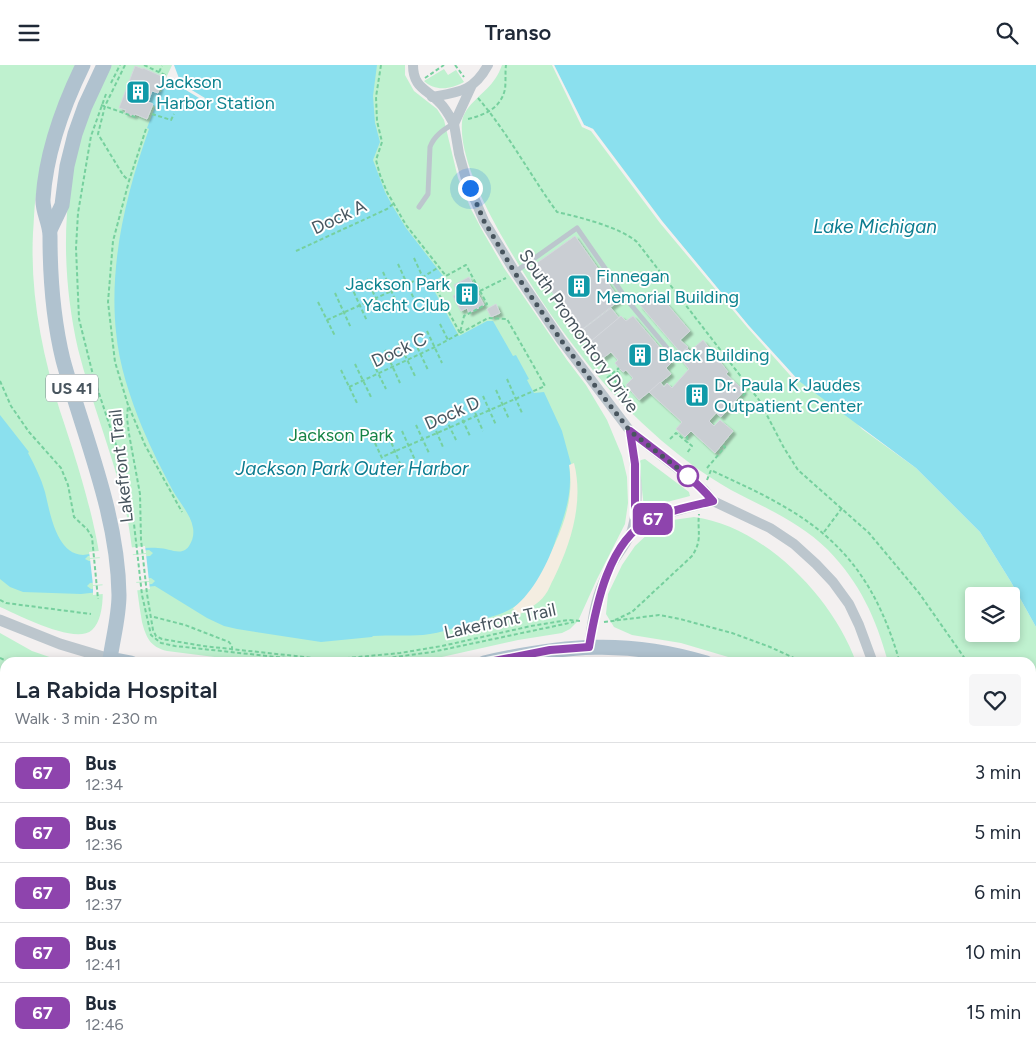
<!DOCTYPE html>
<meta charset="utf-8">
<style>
body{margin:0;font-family:Figtree,sans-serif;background:#f6f6f7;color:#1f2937;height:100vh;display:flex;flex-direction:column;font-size:19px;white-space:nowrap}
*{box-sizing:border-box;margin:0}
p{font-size:16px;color:#747a83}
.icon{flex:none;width:28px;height:28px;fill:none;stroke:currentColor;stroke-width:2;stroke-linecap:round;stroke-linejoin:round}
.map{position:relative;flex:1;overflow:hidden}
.panel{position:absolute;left:0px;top:592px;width:1036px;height:396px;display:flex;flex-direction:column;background:#fff;border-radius:15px 15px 0 0;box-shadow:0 2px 8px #0003}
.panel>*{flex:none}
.badge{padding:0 10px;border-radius:8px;font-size:18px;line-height:32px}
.controls{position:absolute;left:965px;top:522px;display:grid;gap:10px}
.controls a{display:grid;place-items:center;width:55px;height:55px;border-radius:5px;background:#fff;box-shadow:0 2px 8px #0003;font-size:25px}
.you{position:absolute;width:25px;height:25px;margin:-12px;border:4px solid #fff;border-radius:50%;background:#1a73e8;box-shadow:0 0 0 8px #1a73e833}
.map>.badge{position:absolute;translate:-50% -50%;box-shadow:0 0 0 2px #fff}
.round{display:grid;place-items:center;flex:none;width:52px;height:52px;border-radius:5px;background:#f6f6f7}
.head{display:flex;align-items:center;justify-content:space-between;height:85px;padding:0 15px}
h1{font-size:24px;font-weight:600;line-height:38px}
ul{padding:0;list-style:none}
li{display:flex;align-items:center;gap:15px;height:60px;padding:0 15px;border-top:1px solid #e0e1e3}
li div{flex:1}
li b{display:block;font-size:19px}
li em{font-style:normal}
li .badge{min-width:55px;font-weight:700;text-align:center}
header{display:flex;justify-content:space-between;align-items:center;height:65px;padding:0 15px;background:#fff;font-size:22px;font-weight:600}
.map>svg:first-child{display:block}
</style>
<header><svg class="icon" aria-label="menu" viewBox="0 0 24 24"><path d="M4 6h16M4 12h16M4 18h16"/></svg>Transo<svg class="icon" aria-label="search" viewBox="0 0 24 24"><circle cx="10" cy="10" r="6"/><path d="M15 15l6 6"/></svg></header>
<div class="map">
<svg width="1036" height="988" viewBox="0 0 1036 988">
<defs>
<filter id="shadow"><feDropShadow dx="3" dy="3" stdDeviation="1" flood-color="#0004"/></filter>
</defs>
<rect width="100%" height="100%" fill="#f3f0f0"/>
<g fill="#bff1cf" fill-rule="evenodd">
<path d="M0,0H75C67,29 58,58 49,87C45,101 40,116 36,130C34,142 34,156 33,168C30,229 42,288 60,346C73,385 125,534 92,565C75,580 19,550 0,542Z"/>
<path d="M110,0H405V10L414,26L437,44L444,55L458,113L471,144L482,165L504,203L567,295L586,320L607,355L622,391L627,412L628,438L625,459L597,514L578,556L570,564L562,568L518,575L415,598L254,597L167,586C150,582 146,572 142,557C135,517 133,476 124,437C111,385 91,336 78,284C62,213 60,133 84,63C91,42 102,21 110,0Z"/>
<path d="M502,0H554L584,60L593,64L862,364L916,403L980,467L1011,517L1036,562V830L1031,826V598L888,597C876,553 860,518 828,485C800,457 765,443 731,425C703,409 676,389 652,367C594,316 542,241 504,175C487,145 459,93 462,57C464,40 486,28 495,14C498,10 500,5 502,0ZM974,531H1011V569H974Z"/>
<path d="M444,4L448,10L456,5L464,17C452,24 435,27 424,16Z"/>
<path d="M645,394L689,427L690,431L667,437L650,444L644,443L639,397L641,395Z"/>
<path d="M694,452C764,461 833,533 856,597H745L681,578L632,570L614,562L606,549L608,529L622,500L635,481L651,466L662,460L673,455Z"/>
<path d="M0,568L32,586L64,597L5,598V732L0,738Z"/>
<path d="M5,774V913L0,912V779Z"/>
<path d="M1031,855L1036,859V954H1031Z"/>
</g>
<path fill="#f4ede1" d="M574,398C584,437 571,478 554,513C551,518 549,525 545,530C539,539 526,545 517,551L513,543C523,535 529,524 536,513C557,479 576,440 569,400Z"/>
<g fill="#8be0ee" fill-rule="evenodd">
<path d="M172,0H377L373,31L375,58L380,77L373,95L385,127L392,140L406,163L443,211L430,218L459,271L487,256H493L513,291L516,290L529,314L527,315L534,328L544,327L562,366L571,399L569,400C573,427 565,450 556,474C549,496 533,528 514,542C504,549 490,552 479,555C460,561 442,568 423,570C407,571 390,570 373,571L372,572L321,577L237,564L224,561L207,553L155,521L81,529L23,527L10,522L0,514V350L29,387L28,388C35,401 41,413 45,427C50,447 56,489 83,490C108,487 134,482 158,483C169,483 182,492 189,481C193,475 194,469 193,463C191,450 180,438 173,426C162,405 151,384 142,362C130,332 119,300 116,267C109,198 126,129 149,64L147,63L155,42L148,37L152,26L161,27ZM149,485L153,488L150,491L89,496L85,494L88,491ZM151,513L155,516L152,519L91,524L87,521L90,518Z"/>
<path d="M554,0H1036V562L1011,517L980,467L916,403L799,316L749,261L662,156L593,64L584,60Z"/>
</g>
<g fill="#f3f0f0">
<path d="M172,0H174L180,16L185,21L205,33L204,36L166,13Z"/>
<path d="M552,0H554L584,60L593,64L662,156L749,261L799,316L797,318L747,262L660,158L591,66L582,62Z"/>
<path d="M145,481L146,488L90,493L89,487Z"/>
<path d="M146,489L149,516L93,520L90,494Z"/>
<path d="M149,517L150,524L93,530V521Z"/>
</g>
<g fill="#caced3" stroke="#d4d7dc" filter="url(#shadow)">
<path d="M135,1L143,4V3L163,12L158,28L152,26L148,37L153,39L147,54L135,49L134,51L125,48L126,45L119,43Z"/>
<path d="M575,171L620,235L576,269L562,249L566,247L547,219L543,222L530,203Z"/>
<path d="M469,212L484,240L469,248L467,243L461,246L453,231L458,228L454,220Z"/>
<path d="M656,226L690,266L680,275L688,282L681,288L640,240Z"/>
<path d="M496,239L500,248L491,252L487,244Z"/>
<path d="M611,243L619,253L591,276L582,265Z"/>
<path d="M621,251L626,256L633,251L672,297L666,303L671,309L639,335L626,320L633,313L626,305L623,307L619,303L615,298L618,295L611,287L603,293L590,277Z"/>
<path d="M703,275L728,307L726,309L744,326L721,352L716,348L709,356L714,361L720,355L733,366L715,388L691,366L685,372L676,364L682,357L649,327L660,317L664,322L667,318L672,323L689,304L678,291L687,283L690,286Z"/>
<path d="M7,984H16V988H6Z"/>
<path d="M42,984H56V988H25V985L40,986Z"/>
<rect x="166" y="984" width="9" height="4"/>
<path d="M184,984H221L217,985V988H179L180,986H184Z"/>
<path d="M260,984H281L280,988H260Z"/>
<rect x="298" y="984" width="18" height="4"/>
<rect x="325" y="984" width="55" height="4"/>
<rect x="418" y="984" width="57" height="4"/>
<rect x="509" y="984" width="26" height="4"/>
<path d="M581,984H670V988H613V986H603V988H598V986H595V988H581Z"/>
<path d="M687,984H717V986H714V988H691L687,987Z"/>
<path d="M732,984H756V988H731Z"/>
<rect x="801" y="984" width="34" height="4"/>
<rect x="855" y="984" width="29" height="4"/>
<path d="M900,984H934V987L937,988H899Z"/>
<path d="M1010,984H1027V985H1036V988H1010Z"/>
<path d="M108,986L143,987V988H108Z"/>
</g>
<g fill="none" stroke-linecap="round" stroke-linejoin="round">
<g stroke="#76d09e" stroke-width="2" stroke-dasharray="4 2.5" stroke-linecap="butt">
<path d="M125,0L105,41L98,69L123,110L129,116"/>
<path d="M144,0L165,10L160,25"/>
<path d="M381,0L376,32L377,56L382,77L376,95L380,110L387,127L406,160L446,211"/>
<path d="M455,0L464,12"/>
<path d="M159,7L162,1"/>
<path d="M425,13L444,0"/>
<path d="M111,18L120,0"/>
<path d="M106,29L91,71L78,148L76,183L79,254L93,310L117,383L132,441L142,530L151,570L161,578L175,581L314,596H366L432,587L574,557"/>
<path d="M478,33C508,68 530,110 557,147C579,152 620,162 637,177L759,335L784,383L798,405L869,468L919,528L968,598"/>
<path d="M101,40L138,53"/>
<path d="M152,49L171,55L174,49"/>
<path d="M468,54C485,50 501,43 505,24C506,16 505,8 506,0"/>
<path d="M146,64L129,116L113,176L108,237L115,297L128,340L127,353L129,369L140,429L141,475L147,529L153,565L156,571L162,574L203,581L314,593H348L400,588L442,581L531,561L568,555L581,556"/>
<path d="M296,186L387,144L393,139"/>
<path d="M414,193L430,228"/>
<path d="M398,199L414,234"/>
<path d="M383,207L398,241"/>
<path d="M367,214L383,249"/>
<path d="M351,221L367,256"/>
<path d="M480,226L487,239L464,251L460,268L433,218L466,200L480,226L506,213"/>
<path d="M335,228L351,263"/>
<path d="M318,237L335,271"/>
<path d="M551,237L556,233"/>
<path d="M327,255L423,212L439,202"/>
<path d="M440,259L448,275"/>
<path d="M427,266L442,298"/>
<path d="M412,271L428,305"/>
<path d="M574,271L583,265"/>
<path d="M399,278L415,311"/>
<path d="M582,282L590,276"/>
<path d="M385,285L400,318"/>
<path d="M370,292L386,324"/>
<path d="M355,299L371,332"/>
<path d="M341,305L357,338"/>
<path d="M610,310L622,324L624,322L616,313L620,310L616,305"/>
<path d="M607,313L619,303"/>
<path d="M507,314L522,348"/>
<path d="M0,316L11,341L29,367L61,403L68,420L74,452L87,464L92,472L98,534"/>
<path d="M349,322L435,282L488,253L507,254L545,321L382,392"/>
<path d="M496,325L509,354"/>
<path d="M483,331L496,360"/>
<path d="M470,336L483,366"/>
<path d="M739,336L750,322"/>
<path d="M129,342L145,380L182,447"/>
<path d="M457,343L470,371"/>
<path d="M443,348L457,377"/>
<path d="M431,354L443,382"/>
<path d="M416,360L429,388"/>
<path d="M402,366L415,395"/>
<path d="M687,371L688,378"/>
<path d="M389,372L401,401"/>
<path d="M670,374L676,368L692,381L687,388"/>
<path d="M375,378L388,406"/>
<path d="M707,403L725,382L722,379"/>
<path d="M707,415L711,405C733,416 755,425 776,437C846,475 878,522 900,598"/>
<path d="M824,467L842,443"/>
<path d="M0,535L6,538L91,549"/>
<path d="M154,552L185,560L229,577L232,581V586"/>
<path d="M615,555L632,547L692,491C703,474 697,467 699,449"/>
<path d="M604,557L659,550L680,554L732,568L770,582L805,598"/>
<path d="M0,593L11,598"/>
<path d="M855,598L861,594"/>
<path d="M1031,733L1036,742"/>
<path d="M1031,773L1036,777"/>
<path d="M0,816H5"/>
<path d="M1031,872L1036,876"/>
<path d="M0,875L5,876"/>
</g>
<g stroke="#bcc6cd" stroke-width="5">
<path d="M419,142L428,129L430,82C434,71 443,65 453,59"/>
<path d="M515,207L577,163L627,235L672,289"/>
<path d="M1033,964L1036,951"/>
<path d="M952,984L989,986"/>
<path d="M1,988L3,926"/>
<path d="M161,988V984"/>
<path d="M321,988V984"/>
<path d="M479,988V984"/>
<path d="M891,988V984"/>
</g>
<g stroke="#bcc6cd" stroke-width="10">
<path d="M413,0C413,23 427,24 440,38C446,44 450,52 454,59L471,22"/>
<path d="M432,32C460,27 474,26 488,0"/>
<path d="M454,59L459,89L466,114L484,156L515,207L561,275L630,366L686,410L704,425L713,436L770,463L794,479L816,499L833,517L849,539L859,560L873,598"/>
<path d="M632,467C660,447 680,445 713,436"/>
<path d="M589,582C592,561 594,538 603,518C607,507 614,495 621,485C625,479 630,472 632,465C641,434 635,398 630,366"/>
<path d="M81,988L82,984"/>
<path d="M241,988V984"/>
<path d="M399,988V984"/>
<path d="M561,988V984"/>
<path d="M773,988L774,984"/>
<path d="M989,988V984"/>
</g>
<g stroke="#bcc6cd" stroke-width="11">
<path d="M0,555L60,579L110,594L109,598"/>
<path d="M0,747L5,741"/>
<path d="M0,771L5,766"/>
<path d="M0,925H5"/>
<path d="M1031,964H1036"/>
</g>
<g stroke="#b0c2cf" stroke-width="15">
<path d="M83,0C63,41 46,88 43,134C42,146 50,158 50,171C50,213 53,254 63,295C84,372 118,449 119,530C119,551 113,573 110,594L131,598"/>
<path d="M50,165L62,140L67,101L75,69L85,41L104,0"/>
<path d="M484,598C563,580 627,574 706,598"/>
<path d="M1031,842L1036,846"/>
</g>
</g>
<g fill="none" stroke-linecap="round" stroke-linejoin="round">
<g stroke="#fff" stroke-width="11">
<path id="line" d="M484,598L550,585L589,582C596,540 609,475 650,455C670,445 692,441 713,436C690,409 658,388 630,366L635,399V451"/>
</g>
<use href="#line" stroke="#8e44ad" stroke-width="8"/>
<path stroke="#48555e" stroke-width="5" stroke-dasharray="0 9" d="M470,123L484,156L515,208L561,275L602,330L630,366L688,411"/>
</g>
<defs>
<g id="building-square" transform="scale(1.25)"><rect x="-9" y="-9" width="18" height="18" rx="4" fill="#0f9aa8" stroke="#fff"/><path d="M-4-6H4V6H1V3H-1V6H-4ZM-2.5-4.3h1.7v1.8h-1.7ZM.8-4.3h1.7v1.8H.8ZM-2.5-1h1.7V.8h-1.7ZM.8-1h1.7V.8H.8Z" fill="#fff"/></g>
</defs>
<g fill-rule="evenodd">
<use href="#building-square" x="138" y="27"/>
<use href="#building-square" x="579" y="221"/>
<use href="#building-square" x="467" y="229"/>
<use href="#building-square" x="640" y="290"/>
<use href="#building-square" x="697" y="330"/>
</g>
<circle fill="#fff" stroke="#8e44ad" stroke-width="2.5" cx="688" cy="411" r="10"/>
<g text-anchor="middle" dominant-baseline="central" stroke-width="4" stroke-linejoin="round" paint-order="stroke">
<rect fill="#fff" stroke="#7f888e" stroke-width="1" x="46" y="309.5" width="52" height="27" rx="4"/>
<g font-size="16" font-weight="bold" fill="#48555e">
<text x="72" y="323">US 41</text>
</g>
<g font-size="18" fill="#0d838f" stroke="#fff" text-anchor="start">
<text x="156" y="17">Jackson<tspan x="156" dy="21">Harbor Station</tspan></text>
<text x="596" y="211">Finnegan<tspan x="596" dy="21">Memorial Building</tspan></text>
<text x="450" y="219" text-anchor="end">Jackson Park<tspan x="450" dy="21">Yacht Club</tspan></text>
<text x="658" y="290">Black Building</text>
<text x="714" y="320">Dr. Paula K Jaudes<tspan x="714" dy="21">Outpatient Center</tspan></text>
</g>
<g font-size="18" fill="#48555e" stroke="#fff">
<text transform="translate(339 152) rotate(-25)">Dock A</text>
<text transform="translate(579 266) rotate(55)">South Promontory Drive</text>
<text transform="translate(399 285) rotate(-25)">Dock C</text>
<text transform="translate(452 348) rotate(-24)">Dock D</text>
<text transform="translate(121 401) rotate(-96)">Lakefront Trail</text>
<text transform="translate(500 556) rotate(-12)">Lakefront Trail</text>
</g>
<g font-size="18" fill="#158345" stroke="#fff">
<text x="341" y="370">Jackson Park</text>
</g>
<g font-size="19" font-style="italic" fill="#0b7c90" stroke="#fff">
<text x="875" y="161">Lake Michigan</text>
<text x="352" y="403">Jackson Park Outer Harbor</text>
</g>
</g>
</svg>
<div class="controls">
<a><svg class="icon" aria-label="layers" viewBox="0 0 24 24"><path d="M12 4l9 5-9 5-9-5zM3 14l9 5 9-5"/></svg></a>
</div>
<div class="you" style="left:470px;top:123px"></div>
<b class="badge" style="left:653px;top:454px;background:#8e44ad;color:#fff">67</b>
<section class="panel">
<div class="head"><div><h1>La Rabida Hospital</h1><p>Walk · 3 min · 230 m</p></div><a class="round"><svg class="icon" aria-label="heart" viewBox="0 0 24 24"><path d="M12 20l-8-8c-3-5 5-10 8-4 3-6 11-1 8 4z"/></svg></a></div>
<ul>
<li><span class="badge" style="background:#8e44ad;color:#fff">67</span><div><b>Bus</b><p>12:34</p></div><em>3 min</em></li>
<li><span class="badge" style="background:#8e44ad;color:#fff">67</span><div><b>Bus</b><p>12:36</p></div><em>5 min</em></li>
<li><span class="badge" style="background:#8e44ad;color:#fff">67</span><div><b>Bus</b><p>12:37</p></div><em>6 min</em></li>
<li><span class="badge" style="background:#8e44ad;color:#fff">67</span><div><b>Bus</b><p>12:41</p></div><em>10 min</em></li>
<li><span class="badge" style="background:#8e44ad;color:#fff">67</span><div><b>Bus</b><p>12:46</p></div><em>15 min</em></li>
</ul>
</section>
</div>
